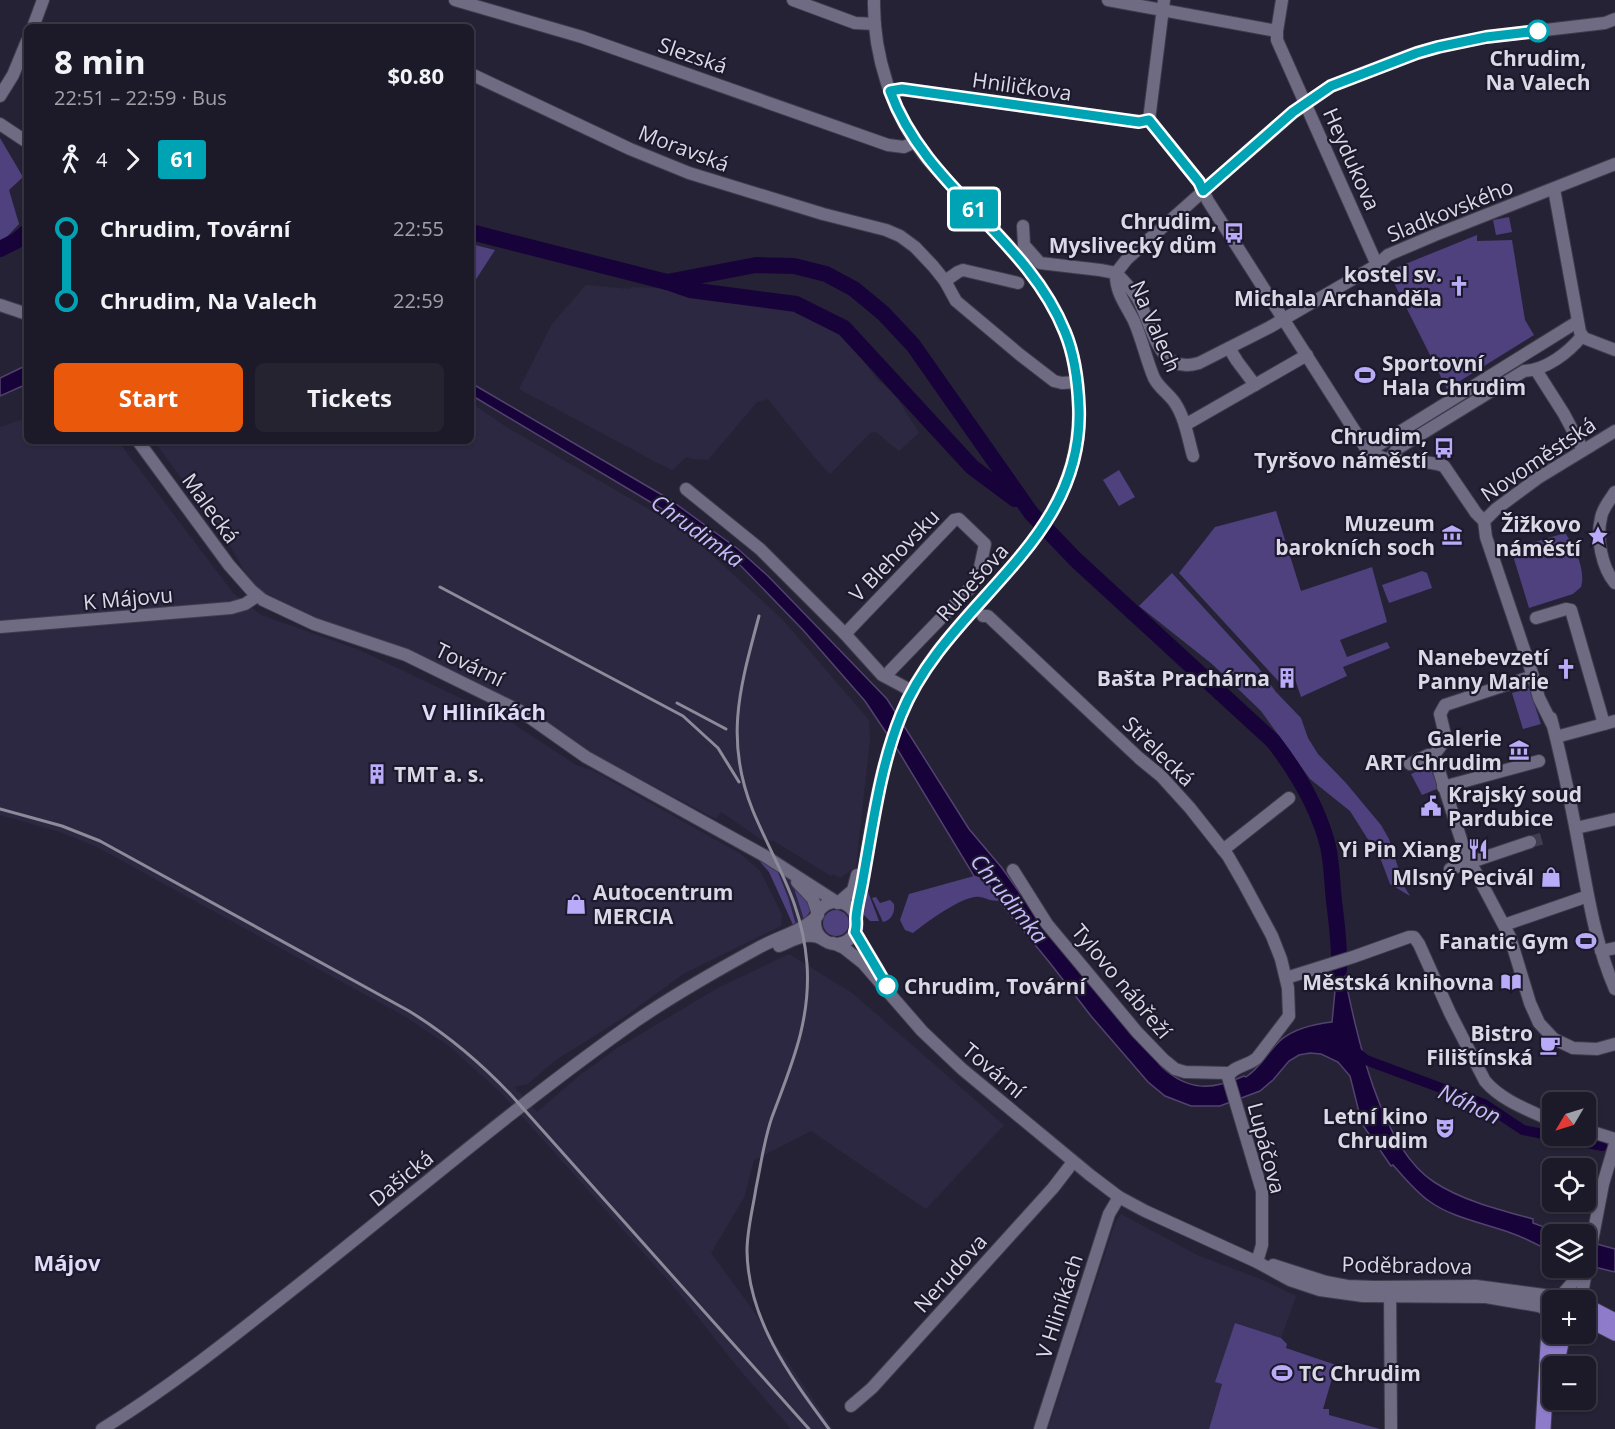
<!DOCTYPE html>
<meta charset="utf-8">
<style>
body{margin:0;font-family:"Open Sans",sans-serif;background:#252330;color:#f1f3f6;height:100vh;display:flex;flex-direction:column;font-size:22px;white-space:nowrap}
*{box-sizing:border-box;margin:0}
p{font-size:20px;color:#a0a1a8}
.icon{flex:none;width:33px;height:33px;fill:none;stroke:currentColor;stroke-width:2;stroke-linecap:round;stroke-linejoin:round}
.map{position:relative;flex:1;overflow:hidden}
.panel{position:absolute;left:24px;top:24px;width:450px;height:420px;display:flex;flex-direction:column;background:#1c1a28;border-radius:9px;box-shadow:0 2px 4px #0004,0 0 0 2px #3a3845}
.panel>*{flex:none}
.badge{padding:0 12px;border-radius:4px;font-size:21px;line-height:39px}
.needle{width:39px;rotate:232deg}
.controls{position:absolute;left:1542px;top:1092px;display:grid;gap:12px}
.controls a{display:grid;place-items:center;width:54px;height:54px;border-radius:9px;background:#1c1a28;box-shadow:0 2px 4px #0004,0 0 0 2px #3a3845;font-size:30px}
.map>.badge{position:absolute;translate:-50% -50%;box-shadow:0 0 0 3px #fff}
.legs{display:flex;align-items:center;gap:9px;height:66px;padding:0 30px;font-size:20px}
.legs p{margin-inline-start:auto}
.headline{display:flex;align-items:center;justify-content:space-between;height:102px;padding:0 30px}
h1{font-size:33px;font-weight:700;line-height:45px}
.button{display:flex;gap:12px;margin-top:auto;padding:12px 30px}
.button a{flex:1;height:69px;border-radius:9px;background:#ea580c;color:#fff;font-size:24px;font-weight:700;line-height:69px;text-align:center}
.button a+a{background:#252330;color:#f1f3f6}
ul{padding:0 30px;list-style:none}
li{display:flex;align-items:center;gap:21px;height:72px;font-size:22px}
li i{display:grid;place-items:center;width:9px;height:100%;margin:0 8px;background:currentColor}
li i::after{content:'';width:15px;height:15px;margin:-8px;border:4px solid;border-radius:50%;background:#1c1a28}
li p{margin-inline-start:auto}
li:first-child i{background:linear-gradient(#0000 50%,currentColor 0)}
li:last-child i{background:linear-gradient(currentColor 50%,#0000 0)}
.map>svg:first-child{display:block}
</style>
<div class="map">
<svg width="1615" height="1429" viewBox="0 0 1615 1429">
<rect width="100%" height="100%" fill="#262236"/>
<g fill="#2d2842">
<path d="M586,285L630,289L632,287L717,291L774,302L802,312L844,338L855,349L878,381L884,385L897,398L919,433L899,451L876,432L870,433L830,474L814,457L768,399L757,402L708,460L692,459L686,457L674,469L671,470L519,389L552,324Z"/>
<path d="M471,403L508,428L657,514L691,536L781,618L869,720L870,739L856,867L840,878L833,874L831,876L774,841L762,840L721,812L716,819L574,744L539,718L299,614L270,599L252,584L225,537L154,441H471Z"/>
<path d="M27,418V441H118L234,594L261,615L357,649L509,721L576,765L592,770L741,854L760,871L782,915L781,926L683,974L623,1018L554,1061L528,1084L514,1087L537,1112L580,1075L616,1049L716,989L789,954L852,993L1004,1125L926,1209L811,1131L754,1160L744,1198L711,1253L750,1306L833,1429H791L735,1364L680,1294L556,1154L500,1092L449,1046L406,1017L97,847L60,832L0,815V427Z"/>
<path d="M777,870L792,882L804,920L796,925Z"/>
<path d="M1121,1214L1197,1255L1263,1280L1296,1296L1281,1338L1235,1323L1216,1382L1222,1384L1209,1429H1048L1115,1223Z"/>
</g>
<g fill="#4f407e">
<path d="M0,138L23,177L9,190L19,224L0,244Z"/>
<path d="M1509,217L1512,232L1496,235L1493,220Z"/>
<path d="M1477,235V241L1512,240L1525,320L1534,335L1447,389L1388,271Z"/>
<path d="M471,244L495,250L471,287Z"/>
<path d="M1119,470L1135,497L1119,506L1103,480Z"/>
<path d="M1276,511L1301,591L1372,567L1387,622L1340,640L1347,657L1387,642L1390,648L1343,667L1347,676L1301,697L1293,673L1289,671L1283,672L1279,677L1280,683L1179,573L1215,527Z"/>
<path d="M1565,533C1575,546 1586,571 1581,587L1573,594L1529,608L1511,549Z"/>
<path d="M1422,571L1427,573L1432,588L1389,603L1382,585Z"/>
<path d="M1172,573L1258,667L1276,692L1301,718L1308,738L1318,754L1346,783L1381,825L1389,839L1404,886L1410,896L1390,884L1381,860L1350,811L1310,779L1261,711L1212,664L1139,606Z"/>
<path d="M1529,688L1541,724L1523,729L1512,693Z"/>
<path d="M1427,767L1430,768L1439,788L1422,795L1411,774Z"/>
<path d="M756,857L777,870L788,897L796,925L794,927L769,872Z"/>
<path d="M974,876L987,881L999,901C989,901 987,898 980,897C964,894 926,923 913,933L905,930L900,920L909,894Z"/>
<path d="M792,882L806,896L811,910L804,920Z"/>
<path d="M865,887L867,889L879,921H870L863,914Z"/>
<path d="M876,897L880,903L890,900L894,904C895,912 892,920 883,922L872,898Z"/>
<circle cx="836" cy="923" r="13"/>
<path d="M1235,1323L1281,1338L1287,1344L1286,1348L1336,1365L1323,1409H1329V1415L1380,1429H1209L1222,1384L1215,1382Z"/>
</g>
<g fill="#17033a" stroke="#52436e" stroke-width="1.5">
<path d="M27,365V384L0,396V378Z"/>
<path d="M471,383L669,499L738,549L768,576L887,699L969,829L1002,868L1044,927L1162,1067C1189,1092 1213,1090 1244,1076L1246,1077C1261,1067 1268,1051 1282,1039C1296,1028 1314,1024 1332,1022L1339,949C1353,1015 1375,1144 1434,1182C1463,1201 1500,1210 1533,1219V1223L1563,1234H1552V1253C1539,1245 1525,1238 1511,1233C1484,1223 1452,1218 1429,1201C1415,1191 1404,1177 1393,1165L1391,1166L1362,1124L1350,1076L1338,1062L1321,1054L1310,1053L1299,1055L1289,1061L1273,1080L1260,1091L1220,1106H1191L1165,1096L1148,1082L1091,1016L1050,963L999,901L987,881L974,876L899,752L865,701L803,630L741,566L662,509L471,395Z"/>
<path d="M1586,1241L1615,1249V1272L1586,1265Z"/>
</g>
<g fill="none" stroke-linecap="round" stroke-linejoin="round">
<path stroke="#17033a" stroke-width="10" d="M1356,1052L1366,1060L1484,1104L1523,1130L1602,1146"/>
<g stroke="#17033a" stroke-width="16">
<path d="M471,232L667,282L756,265L794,266L826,274L854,289L883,313L913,345L1031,513L1075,559L1273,741C1297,772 1318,807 1328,846C1332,864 1332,883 1334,901C1337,924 1340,947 1339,970"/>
<path d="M0,249L16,241L27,232"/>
<path d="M667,282L690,290L796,304L844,328L972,467L1015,499"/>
</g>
<path stroke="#413d50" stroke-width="12" stroke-dasharray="12 6" stroke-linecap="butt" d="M1530,842L1544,838"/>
<g stroke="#403c4d" stroke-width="14">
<g id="minor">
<path d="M455,0L582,37L888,145L904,147L915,142"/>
<path d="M793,0L855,23L875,24"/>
<path d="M1108,0L1277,31"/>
<path d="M1164,0L1149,120L1199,182L1208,201L1365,447C1388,469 1417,456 1444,466L1476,513L1484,521L1486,537L1533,676L1539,698L1552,724"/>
<path d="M1282,0L1277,31V40L1377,265"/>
<path d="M1615,19L1605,23L1486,37L1446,45L1410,55L1331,86L1293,113L1209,186L1127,259L1116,273C1124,281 1132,289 1138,299C1153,326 1158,376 1199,363L1270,327L1377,265L1388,255L1435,235L1615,164"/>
<path d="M33,27L43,0"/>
<path d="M471,74L630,149L689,173L823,214L886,230L900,236L915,247L933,266L945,281L956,301L1019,354L1054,381L1062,383L1077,382"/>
<path d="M890,91L902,89L1139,122L1149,120"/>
<path d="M0,96L13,75L27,41"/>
<path d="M0,124L27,142"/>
<path d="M1554,189L1580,332L1584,338L1615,350"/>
<path d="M1023,226L1024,245L1040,263L1100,270L1116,273C1115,292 1126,305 1134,321C1142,339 1146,359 1154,378C1159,388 1169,394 1175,403C1185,418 1188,438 1193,456"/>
<path d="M945,281L958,272L963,270L1018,283"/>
<path d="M0,305L27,314"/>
<path d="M1229,348L1237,361L1255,385"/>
<path d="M1536,370L1564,414L1583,450"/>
<path d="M1185,425L1307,355"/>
<path d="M138,441L229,565L251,590L263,600L314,624L406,655L522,712L586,757L765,856L838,903"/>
<path d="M1371,453L1377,446L1577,322"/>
<path d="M1389,460L1397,449L1524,371C1546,370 1568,353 1582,336"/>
<path d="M686,489L760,549L845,634L882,675L912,691"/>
<path d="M1615,492C1610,500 1602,509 1601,518C1596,538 1602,568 1615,583"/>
<path d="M1484,521L1496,509L1538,478L1615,431"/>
<path d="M983,616H988L1139,758L1161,776L1190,808L1228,856L1243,882L1272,936L1281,959L1288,988L1289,1016L1257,1058C1248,1066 1232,1066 1228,1077L1262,1191V1245L1257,1262"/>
<path d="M1536,618L1566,609L1571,610L1604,724"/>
<path d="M0,627L231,608L245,604L257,596"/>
<path d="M845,634L954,520L959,519L985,544L977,581L890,671"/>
<path d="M1551,718C1562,760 1571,804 1579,847C1588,895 1595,943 1615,989"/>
<path d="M1556,737L1615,721"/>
<path d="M1434,755L1465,852L1510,937L1530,1003L1539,1023L1554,1039L1573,1048L1597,1049L1615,1044"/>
<path d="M1434,755L1446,739L1440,714L1445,705L1533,676"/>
<path d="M1410,764L1428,755H1434"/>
<path d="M1443,787L1539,761"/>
<path d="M1576,828L1615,819"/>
<path d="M1223,850L1289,798"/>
<path d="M1450,869L1530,842"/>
<path d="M1013,870L1047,924L1137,1032L1164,1060L1175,1069L1185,1072L1228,1073"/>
<path d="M797,882L813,899L818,914"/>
<circle cx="836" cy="923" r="21"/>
<path d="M838,903L853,890L857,875"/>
<path d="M856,918C869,845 877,761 910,695C927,661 951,634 976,607C1040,537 1088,484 1077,382C1068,299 1011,248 957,191C947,180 935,169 925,156C892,113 873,55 874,0"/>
<path d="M1504,925L1588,896"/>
<path d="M855,932L879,971"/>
<path d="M833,943L844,948L863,963L922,1031L962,1069L1090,1175L1119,1197L1145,1211L1257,1262L1290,1280L1320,1290L1363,1296L1486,1297L1539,1306L1549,1311"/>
<path d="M779,946C794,940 809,930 824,940"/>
<path d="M1601,951L1615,948"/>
<path d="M1286,978L1353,957L1409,937H1414L1419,944L1450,1013L1485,1081C1502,1101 1529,1110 1552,1121"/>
<path d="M1586,1130L1615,1139"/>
<path d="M1273,1265L1326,1282L1347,1286L1375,1287L1476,1286L1559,1297"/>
<path d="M1390,1289L1391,1429"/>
<path d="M1561,1296L1585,1268"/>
<path d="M1578,1300L1583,1288L1603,1184L1615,1144"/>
<path d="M851,1406L872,1388L1053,1188L1073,1162"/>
<path d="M102,1429C164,1391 221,1346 278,1301C393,1211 504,1115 623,1030C666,999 712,973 758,948C777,937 804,931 818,915"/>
<path d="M1040,1429L1109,1214L1119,1197"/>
</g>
</g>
<g stroke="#403c4d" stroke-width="17">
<g id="major">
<path d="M1554,1300L1564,1296L1575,1300"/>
<path d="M1586,1306L1615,1321"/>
<path d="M1586,1318L1615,1333"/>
<path d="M1556,1366L1563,1334"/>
<path d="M1543,1429L1550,1312"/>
</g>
</g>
<use href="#minor" stroke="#6f6b83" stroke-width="12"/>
<use href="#major" stroke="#8e7cca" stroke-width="15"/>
<g stroke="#8d8a9a" stroke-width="3">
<path d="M440,587L683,716L718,748L739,782"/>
<path d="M759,616C740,687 724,740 753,811C776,866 802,901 807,964C811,1021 791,1066 772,1117C764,1140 761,1164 756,1188C753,1208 747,1230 747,1251C748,1320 790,1376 829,1429"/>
<path d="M677,703L726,729"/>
<path d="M0,809L62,826L100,841L409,1011C448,1035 481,1063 512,1096L809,1429"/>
</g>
</g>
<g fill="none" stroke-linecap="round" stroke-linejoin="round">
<g stroke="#fff" stroke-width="14">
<path id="line-1" d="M887,986L855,932C857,926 856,923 856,918C857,905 861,892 863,879C873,824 880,767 901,715C947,601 1084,544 1079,408C1078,382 1075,356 1065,332C1027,237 925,188 890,91L902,89L1139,122L1149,120L1199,182L1203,191L1293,112L1331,86L1417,53L1438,47L1486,37L1538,31"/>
</g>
<use href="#line-1" stroke="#00a3b4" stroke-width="9"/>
</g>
<defs>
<g id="bus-bare" transform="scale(1.62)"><path d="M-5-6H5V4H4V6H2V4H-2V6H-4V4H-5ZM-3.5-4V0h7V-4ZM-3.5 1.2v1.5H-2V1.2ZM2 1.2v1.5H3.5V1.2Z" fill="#b9abf7" stroke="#1d192c" stroke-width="2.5" paint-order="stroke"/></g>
<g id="church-bare" transform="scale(1.62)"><path d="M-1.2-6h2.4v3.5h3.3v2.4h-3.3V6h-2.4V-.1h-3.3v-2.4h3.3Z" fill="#b9abf7" stroke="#1d192c" stroke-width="2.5" paint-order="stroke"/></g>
<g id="stadium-bare" transform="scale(1.62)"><path d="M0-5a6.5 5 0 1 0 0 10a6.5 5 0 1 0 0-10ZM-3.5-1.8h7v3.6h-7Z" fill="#b9abf7" stroke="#1d192c" stroke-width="2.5" paint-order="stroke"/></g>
<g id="museum-bare" transform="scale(1.62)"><path d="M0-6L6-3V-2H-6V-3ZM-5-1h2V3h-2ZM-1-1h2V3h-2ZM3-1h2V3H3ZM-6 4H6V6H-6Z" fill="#b9abf7" stroke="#1d192c" stroke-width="2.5" paint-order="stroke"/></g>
<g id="sight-bare" transform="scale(1.62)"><path d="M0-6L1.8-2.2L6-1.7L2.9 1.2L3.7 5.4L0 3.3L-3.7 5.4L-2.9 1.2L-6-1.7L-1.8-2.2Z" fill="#b9abf7" stroke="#1d192c" stroke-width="2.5" paint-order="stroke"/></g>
<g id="building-bare" transform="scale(1.62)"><path d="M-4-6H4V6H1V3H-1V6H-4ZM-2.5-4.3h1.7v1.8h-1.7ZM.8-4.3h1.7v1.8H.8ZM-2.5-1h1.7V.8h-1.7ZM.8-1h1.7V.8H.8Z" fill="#b9abf7" stroke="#1d192c" stroke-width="2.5" paint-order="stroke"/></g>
<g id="civic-bare" transform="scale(1.62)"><path d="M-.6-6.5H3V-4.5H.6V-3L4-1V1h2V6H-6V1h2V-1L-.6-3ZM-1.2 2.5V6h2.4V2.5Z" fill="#b9abf7" stroke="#1d192c" stroke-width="2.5" paint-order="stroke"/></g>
<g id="restaurant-bare" transform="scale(1.62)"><path d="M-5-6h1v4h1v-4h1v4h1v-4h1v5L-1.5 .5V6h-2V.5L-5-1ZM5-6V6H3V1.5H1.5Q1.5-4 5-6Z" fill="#b9abf7" stroke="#1d192c" stroke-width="2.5" paint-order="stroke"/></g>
<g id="shop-bare" transform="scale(1.62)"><path d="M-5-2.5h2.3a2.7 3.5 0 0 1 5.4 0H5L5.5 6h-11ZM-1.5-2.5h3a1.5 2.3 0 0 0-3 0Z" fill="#b9abf7" stroke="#1d192c" stroke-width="2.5" paint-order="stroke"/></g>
<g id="library-bare" transform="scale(1.62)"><path d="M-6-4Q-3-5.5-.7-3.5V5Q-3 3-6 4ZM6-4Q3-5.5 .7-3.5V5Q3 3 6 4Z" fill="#b9abf7" stroke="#1d192c" stroke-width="2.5" paint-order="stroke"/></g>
<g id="cafe-bare" transform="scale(1.62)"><path d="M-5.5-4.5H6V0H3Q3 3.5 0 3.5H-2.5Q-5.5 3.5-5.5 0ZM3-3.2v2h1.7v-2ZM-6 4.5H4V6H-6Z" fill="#b9abf7" stroke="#1d192c" stroke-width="2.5" paint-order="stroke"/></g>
<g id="theatre-bare" transform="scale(1.62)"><path d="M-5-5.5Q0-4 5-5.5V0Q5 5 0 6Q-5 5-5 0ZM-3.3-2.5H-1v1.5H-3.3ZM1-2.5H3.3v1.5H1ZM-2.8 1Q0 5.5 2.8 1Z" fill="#b9abf7" stroke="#1d192c" stroke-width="2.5" paint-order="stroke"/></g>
</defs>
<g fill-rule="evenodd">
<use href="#bus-bare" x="1234" y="233"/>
<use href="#church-bare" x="1459" y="286"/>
<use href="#stadium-bare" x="1365" y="375"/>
<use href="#bus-bare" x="1444" y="448"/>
<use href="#museum-bare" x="1452" y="535"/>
<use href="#sight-bare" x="1598" y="536"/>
<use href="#church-bare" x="1566" y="669"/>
<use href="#building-bare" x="1287" y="678"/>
<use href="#museum-bare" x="1519" y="750"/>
<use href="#building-bare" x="377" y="774"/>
<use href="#civic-bare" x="1431" y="806"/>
<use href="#restaurant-bare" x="1478" y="849"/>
<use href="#shop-bare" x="1551" y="877"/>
<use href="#shop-bare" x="576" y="904"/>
<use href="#stadium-bare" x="1586" y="941"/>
<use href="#library-bare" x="1511" y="982"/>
<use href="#cafe-bare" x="1550" y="1045"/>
<use href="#theatre-bare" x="1445" y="1128"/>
<use href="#stadium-bare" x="1282" y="1373"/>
</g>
<g fill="#fff" stroke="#00a3b4" stroke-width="3">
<circle cx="1538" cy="31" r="10"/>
<circle cx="887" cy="986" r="10"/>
</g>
<g text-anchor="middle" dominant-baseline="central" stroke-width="4.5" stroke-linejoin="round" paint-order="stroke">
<g font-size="21" fill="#dbd9e6" stroke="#1d192c">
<text transform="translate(693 55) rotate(19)">Slezská</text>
<text transform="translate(1022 86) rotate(8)">Hniličkova</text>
<text transform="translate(684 148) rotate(21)">Moravská</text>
<text transform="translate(1352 159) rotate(66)">Heydukova</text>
<text transform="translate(1450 210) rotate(-22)">Sladkovského</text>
<text transform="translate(1156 326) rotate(67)">Na Valech</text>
<text transform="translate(1538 459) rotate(-34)">Novoměstská</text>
<text transform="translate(211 508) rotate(54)">Malecká</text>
<text transform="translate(894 555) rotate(-46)">V Blehovsku</text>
<text transform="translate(972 582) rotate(-48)">Rubešova</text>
<text transform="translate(128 598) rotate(-5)">K Májovu</text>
<text transform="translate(470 664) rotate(26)">Tovární</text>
<text transform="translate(1159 751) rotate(44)">Střelecká</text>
<text transform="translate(1122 981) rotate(50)">Tylovo nábřeží</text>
<text transform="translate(994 1070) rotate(40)">Tovární</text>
<text transform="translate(1267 1148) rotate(75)">Lupáčova</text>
<text transform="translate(401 1178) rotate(-39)">Dašická</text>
<text transform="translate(1407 1265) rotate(1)">Poděbradova</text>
<text transform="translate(950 1273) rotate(-48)">Nerudova</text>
<text transform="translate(1059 1306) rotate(-72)">V Hliníkách</text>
</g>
<g font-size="21" font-weight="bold" fill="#dbd9e6" stroke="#1d192c">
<text x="1538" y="58">Chrudim,<tspan x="1538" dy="24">Na Valech</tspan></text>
<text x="904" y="986" text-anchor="start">Chrudim, Tovární</text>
</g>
<g font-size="21" font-weight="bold" fill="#dbd9e6" stroke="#1d192c" text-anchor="end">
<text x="1217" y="221">Chrudim,<tspan x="1217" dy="24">Myslivecký dům</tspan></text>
<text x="1442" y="274">kostel sv.<tspan x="1442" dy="24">Michala Archanděla</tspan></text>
<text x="1382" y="363" text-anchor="start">Sportovní<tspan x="1382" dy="24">Hala Chrudim</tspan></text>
<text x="1427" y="436">Chrudim,<tspan x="1427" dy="24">Tyršovo náměstí</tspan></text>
<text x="1435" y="523">Muzeum<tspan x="1435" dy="24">barokních soch</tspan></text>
<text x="1581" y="524">Žižkovo<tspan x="1581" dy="24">náměstí</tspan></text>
<text x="1549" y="657">Nanebevzetí<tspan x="1549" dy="24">Panny Marie</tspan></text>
<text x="1270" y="678">Bašta Prachárna</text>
<text x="1502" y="738">Galerie<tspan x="1502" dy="24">ART Chrudim</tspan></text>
<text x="394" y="774" text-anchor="start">TMT a. s.</text>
<text x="1448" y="794" text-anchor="start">Krajský soud<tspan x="1448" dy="24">Pardubice</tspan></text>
<text x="1461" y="849">Yi Pin Xiang</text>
<text x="1534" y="877">Mlsný Pecivál</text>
<text x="593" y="892" text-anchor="start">Autocentrum<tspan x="593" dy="24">MERCIA</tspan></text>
<text x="1569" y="941">Fanatic Gym</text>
<text x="1494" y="982">Městská knihovna</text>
<text x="1533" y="1033">Bistro<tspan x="1533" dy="24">Filištínská</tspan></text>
<text x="1428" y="1116">Letní kino<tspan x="1428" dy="24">Chrudim</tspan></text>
<text x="1299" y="1373" text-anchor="start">TC Chrudim</text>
</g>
<g font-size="22" font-style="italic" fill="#c7bbfc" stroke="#1d192c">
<text transform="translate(698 530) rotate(36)">Chrudimka</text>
<text transform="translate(1010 898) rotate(51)">Chrudimka</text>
<text transform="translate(1470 1103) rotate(25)">Náhon</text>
</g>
<g font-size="22" font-weight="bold" fill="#dfdbf8" stroke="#1d192c">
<text x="484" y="711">V Hliníkách</text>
<text x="67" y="1262">Májov</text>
</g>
</g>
</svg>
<div class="controls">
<a><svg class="needle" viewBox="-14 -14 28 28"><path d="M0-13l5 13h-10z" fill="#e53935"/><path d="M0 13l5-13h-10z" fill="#a0a1a8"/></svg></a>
<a><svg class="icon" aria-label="locate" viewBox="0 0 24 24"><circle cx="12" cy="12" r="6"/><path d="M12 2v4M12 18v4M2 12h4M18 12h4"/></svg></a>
<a><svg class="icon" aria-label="layers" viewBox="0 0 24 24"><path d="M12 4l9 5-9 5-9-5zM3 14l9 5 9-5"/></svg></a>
<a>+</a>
<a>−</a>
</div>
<b class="badge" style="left:974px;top:209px;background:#00a3b4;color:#fff">61</b>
<section class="panel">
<div class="headline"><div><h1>8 min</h1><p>22:51 – 22:59 · Bus</p></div><b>$0.80</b></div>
<div class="legs"><svg class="icon" aria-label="walk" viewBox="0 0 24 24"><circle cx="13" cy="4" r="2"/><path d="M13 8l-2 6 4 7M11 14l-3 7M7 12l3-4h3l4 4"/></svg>4<svg class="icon" aria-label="forward" viewBox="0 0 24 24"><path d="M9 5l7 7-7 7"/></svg><b class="badge" style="background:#00a3b4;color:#fff">61</b></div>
<ul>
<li><i style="color:#00a3b4"></i><b>Chrudim, Tovární</b><p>22:55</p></li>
<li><i style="color:#00a3b4"></i><b>Chrudim, Na Valech</b><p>22:59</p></li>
</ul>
<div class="button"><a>Start</a><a>Tickets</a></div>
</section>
</div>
